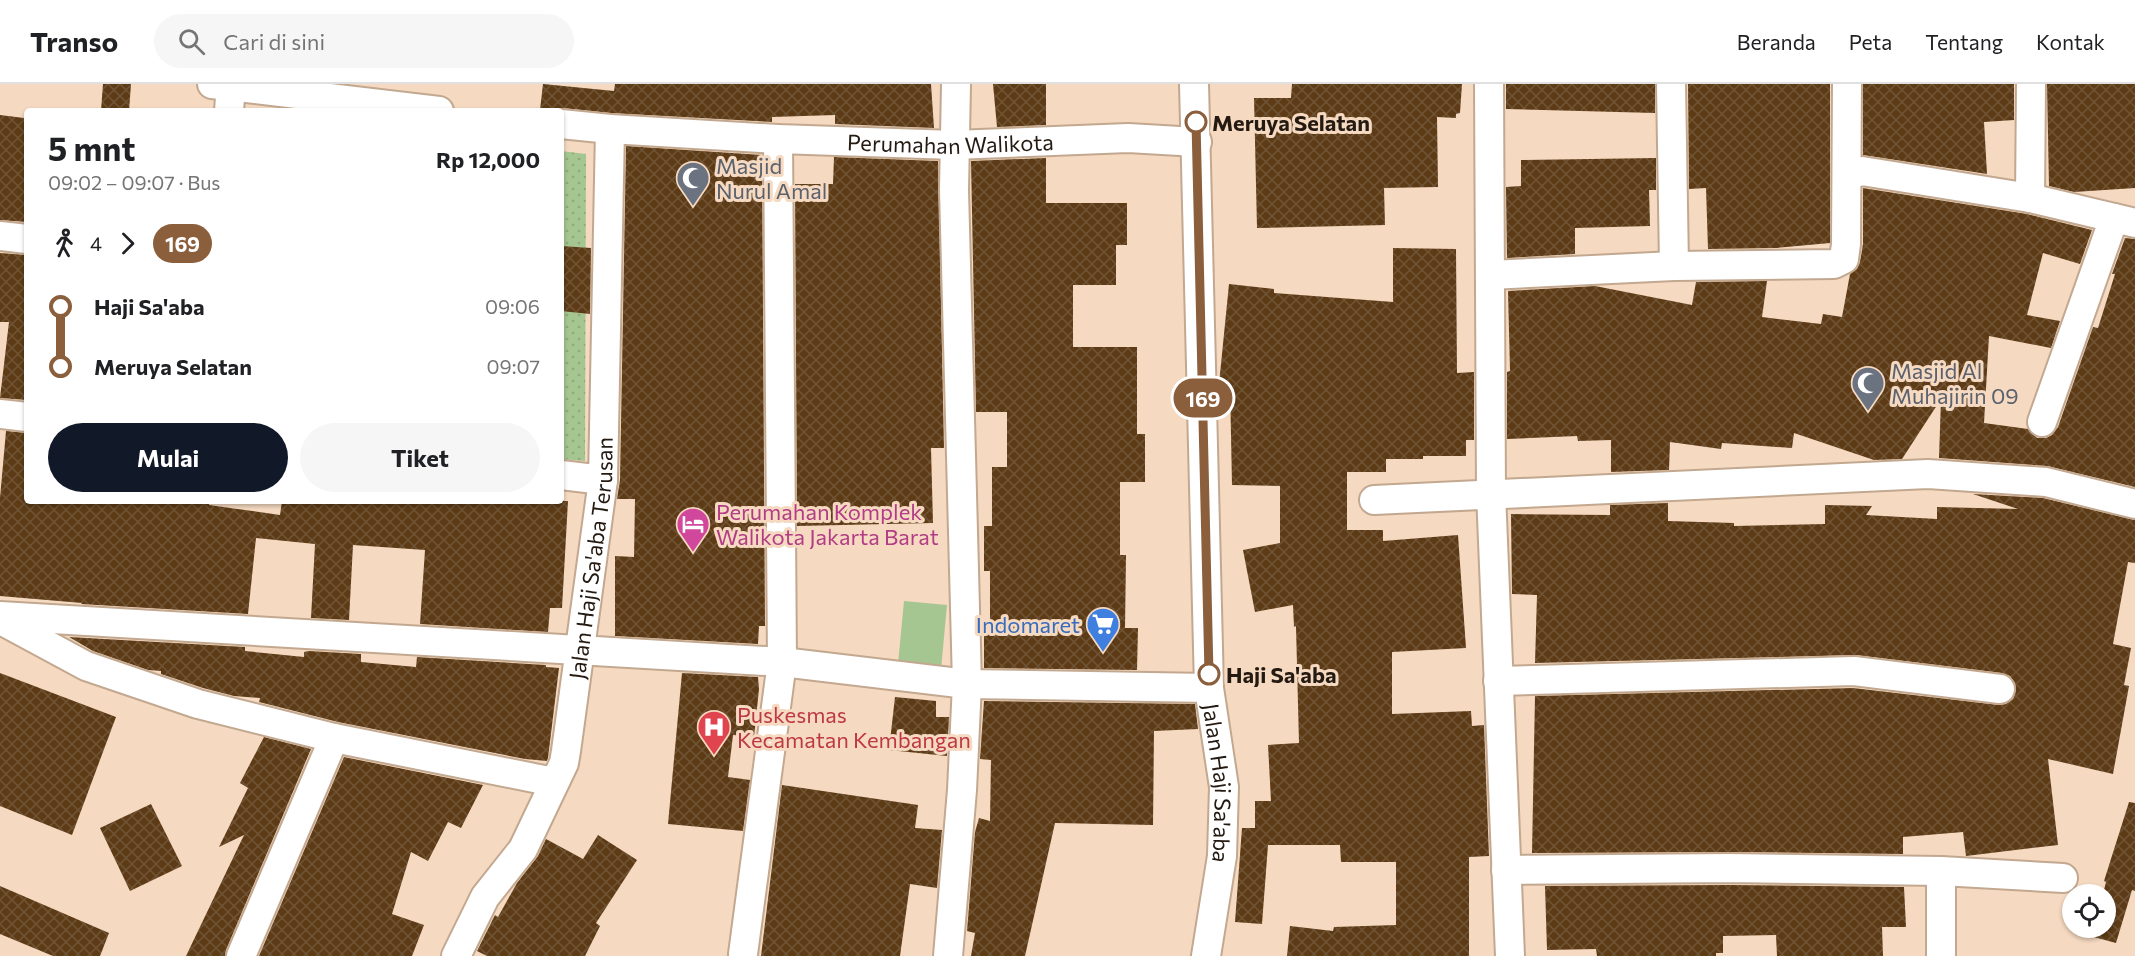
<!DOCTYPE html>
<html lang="id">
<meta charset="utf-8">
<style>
body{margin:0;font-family:Commissioner,sans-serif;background:#f6f6f6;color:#202124;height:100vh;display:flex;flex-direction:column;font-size:22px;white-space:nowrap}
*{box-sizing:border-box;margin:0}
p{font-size:20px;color:#757577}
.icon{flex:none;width:33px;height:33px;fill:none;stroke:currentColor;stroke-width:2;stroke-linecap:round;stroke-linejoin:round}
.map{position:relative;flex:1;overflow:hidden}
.panel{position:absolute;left:24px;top:24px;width:540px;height:396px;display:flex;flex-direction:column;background:#fff;border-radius:6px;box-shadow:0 2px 4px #0004}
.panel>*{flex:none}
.badge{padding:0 12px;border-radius:20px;font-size:21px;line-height:39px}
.tools{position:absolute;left:2062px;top:800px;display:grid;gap:12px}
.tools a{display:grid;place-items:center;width:54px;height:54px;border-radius:50%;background:#fff;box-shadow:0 2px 4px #0004;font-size:30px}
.map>.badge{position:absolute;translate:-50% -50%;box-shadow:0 0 0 3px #fff}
.legs{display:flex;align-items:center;gap:9px;height:66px;padding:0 24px;font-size:20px}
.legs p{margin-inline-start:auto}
.headline{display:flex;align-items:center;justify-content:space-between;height:102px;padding:0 24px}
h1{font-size:33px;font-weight:700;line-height:45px}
.primary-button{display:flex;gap:12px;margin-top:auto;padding:12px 24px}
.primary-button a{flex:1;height:69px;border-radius:36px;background:#111827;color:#fff;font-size:24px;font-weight:700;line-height:69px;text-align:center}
.primary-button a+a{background:#f6f6f6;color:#202124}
ul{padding:0 24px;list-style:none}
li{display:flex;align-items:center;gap:21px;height:60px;font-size:22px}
li i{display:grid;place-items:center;width:9px;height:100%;margin:0 8px;background:currentColor}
li i::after{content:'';width:15px;height:15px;margin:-8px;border:4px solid;border-radius:50%;background:#fff}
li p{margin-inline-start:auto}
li:first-child i{background:linear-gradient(#0000 50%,currentColor 0)}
li:last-child i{background:linear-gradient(currentColor 50%,#0000 0)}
header{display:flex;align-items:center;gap:36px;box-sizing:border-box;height:84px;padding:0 30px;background:#fff;border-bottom:2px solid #e0e0e0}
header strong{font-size:28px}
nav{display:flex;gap:33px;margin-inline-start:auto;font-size:21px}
.search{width:420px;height:54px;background:#f6f6f6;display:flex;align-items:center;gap:15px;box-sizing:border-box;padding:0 21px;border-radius:33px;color:#757577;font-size:22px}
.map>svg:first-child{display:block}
</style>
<header>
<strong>Transo</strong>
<div class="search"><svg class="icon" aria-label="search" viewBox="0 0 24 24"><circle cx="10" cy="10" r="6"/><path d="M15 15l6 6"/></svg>Cari di sini</div>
<nav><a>Beranda</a><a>Peta</a><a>Tentang</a><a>Kontak</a></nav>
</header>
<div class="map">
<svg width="2135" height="872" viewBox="0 0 2135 872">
<defs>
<pattern id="park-dots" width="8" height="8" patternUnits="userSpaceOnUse" patternTransform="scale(1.5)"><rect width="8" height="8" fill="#a5c690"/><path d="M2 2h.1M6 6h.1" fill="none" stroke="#8eaa7b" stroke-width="1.8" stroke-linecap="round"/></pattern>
<pattern id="building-cross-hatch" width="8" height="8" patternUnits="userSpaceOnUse" patternTransform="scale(1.5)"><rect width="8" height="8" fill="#5d3b16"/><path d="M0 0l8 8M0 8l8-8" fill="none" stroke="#705436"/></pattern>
</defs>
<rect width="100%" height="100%" fill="#f5d9c0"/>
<path fill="#a5c690" d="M904,517L947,521L941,585L898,580Z"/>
<path fill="url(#park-dots)" d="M561,67L586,70L585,377L561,375Z"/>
<g fill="url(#building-cross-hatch)">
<path d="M103,0H131L129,27H101Z"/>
<path d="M543,0L614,7L615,0H931L934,44L835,40V31L772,33V38L611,29L563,24L547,27L540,26Z"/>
<path d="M993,0H1046V41L997,43Z"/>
<path d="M1292,0H1462L1460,29L1456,30V34L1437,33L1438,103L1384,104L1385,141L1257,144L1254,14H1291Z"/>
<path d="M1506,0H1655V29L1506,25Z"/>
<path d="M1688,0H1830V159L1776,164L1708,165L1706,104L1689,105Z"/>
<path d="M1863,0H2014V36L1984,38L1987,90L1863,71Z"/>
<path d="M2047,0H2135V104L2074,108L2049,102Z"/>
<path d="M0,31L24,34L27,44V138L0,136Z"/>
<path d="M626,62L762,71L765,542H759L758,560L615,552V472L634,473L635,415H617L620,396Z"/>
<path d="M834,73L938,77L944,364H931L933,439L797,442L795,100H833Z"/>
<path d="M1046,74V119H1127V161H1116V201H1073V263H1137V350H1145V398H1120V471H1126L1125,544H1138L1137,586L984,584V546H990V487H984V442H992V383H1007V328H976L971,77Z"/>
<path d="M1656,74V106H1649L1650,142L1575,144V170L1507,174L1506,103L1521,102V76Z"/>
<path d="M1863,104L2027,130L2092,146L2080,180L2043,169L2027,231L2060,237L2051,264L1989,252L1984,339L2028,345L2037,354H2046L2052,351L2058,343L2093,243L2098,244L2115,190H2112L2125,154L2135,155V403L2047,382L1939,374L1941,315L1902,375L1874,376L1794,349L1792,364L1722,359L1721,365L1670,358L1669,386L1611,388V356L1578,357L1577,352L1507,355V288L1510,287L1508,207L1595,202L1692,221L1696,198L1767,197L1762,233L1821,240L1823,230L1842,233L1850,190L1857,185L1860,178L1863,160Z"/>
<path d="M561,162L591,164L590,230L561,227Z"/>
<path d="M1393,164L1456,165L1457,289L1474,288V356H1466V372H1423V375H1386V388H1347V446H1383V457L1458,451L1466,564L1392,568V630L1471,627L1472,642L1484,641L1489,772L1469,773V872H1287L1290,842L1333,847L1334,843L1396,841V778H1341L1340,761H1268L1262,840L1235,838L1242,744H1255V717H1271L1268,661L1299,659L1296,542L1294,543L1293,521L1255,528L1243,466L1280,459V402L1232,401L1230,301L1219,300L1229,200L1274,205V209L1393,218Z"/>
<path d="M0,169L27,171V316L0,314L9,238H0Z"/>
<path d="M6,347L27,349V417H209V421L280,431L282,417H568L562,524H550L548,548L420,540L425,466L353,461L349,536L311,534L315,460L256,454L248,530L81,520L82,519L0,512V414Z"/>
<path d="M1973,410L2043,414L2135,436V479L2128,478L2113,560L2131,564L2124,601L2129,602L2113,690L2048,675L2058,761L1966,772L1963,748L1903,753V770L1729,768L1532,769L1535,612L1853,604L1999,621L2006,620L2013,615L2016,606L2015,599L2010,592L2002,589L1856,571L1535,579L1537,511L1512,510L1511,430L1610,431V421L1668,419V437L1734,439V442L1825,440V421L1872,422L1866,431L1937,435V423L2018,425Z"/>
<path d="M69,553L245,563V567L304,573V568L309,567L361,570V578L416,583L417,573L546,581V583L559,584L548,674L547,677L525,675L338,638L259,618L260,614L234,612L203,604L161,590V587L148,586L93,567Z"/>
<path d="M0,589L116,633L72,751L0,722Z"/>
<path d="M682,589L758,593L759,605L754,653L733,651L728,693L750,696L743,747L668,740Z"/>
<path d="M895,613L936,617V633H949L947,672L889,666Z"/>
<path d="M984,617L1195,620L1198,645L1154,647L1153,741L1055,739L1025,872H971L975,849L967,847L975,748L979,734L990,737L991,676L980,675Z"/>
<path d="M264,653L311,665L226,866L225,872H186L244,751L219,763L248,704L240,699Z"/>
<path d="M344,673L483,701L461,744L448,738L428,777L411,768L392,830L424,841L412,872H259Z"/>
<path d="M782,701L918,721L915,744L942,746L937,804L910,800L900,872H761Z"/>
<path d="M2129,718L2135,719V807L2132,806L2116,859L2090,852L2093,843H2106V810H2103L2106,798L2104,797Z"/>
<path d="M151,720L182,782L130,807L100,744Z"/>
<path d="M598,751L637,776L596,839L600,842L585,872H487L477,867L495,831L498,833L517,799L538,772L546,755L583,775Z"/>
<path d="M1729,801L1904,803L1906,843H1882L1883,872H1777L1776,851L1723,852V869H1716V872H1597L1596,865L1547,866L1545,802Z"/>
<path d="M0,802L109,849L100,872H53L0,850Z"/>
</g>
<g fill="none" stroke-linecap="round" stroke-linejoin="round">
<g stroke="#c3a890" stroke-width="32">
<g id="minor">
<path d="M212,0L439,27"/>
<path id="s1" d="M1194,0L1209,604L1224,703L1222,772L1206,872"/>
<path d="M1489,0L1491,409L1510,872"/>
<path d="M1671,0L1674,182"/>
<path d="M229,27L231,0"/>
<path id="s2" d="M561,40L610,45L778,55L954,61L1128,54L1197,58"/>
<path d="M1848,91L1862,87L2030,114L2135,139"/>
<path d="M2030,114L2031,0"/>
<path d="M0,152L27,155"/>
<path d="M1490,191L1674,182L1834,180L1844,175L1846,160L1847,0"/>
<path d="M0,330L27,333"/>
<path d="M2042,338L2114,134"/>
<path d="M561,391L603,396"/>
<path d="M1374,416L1928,390L2046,398L2135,420"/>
<path d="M0,532L782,578L967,600L1209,604"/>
<path d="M1,536L86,582L198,620L334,654L554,698"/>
<path d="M1498,597L1854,587L2000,605"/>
<path d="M1506,786L1729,784L1941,787L2063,794"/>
<path d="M1941,787V872"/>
<path d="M743,870L782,578L778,55"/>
<path d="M241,872L334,654"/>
<path id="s3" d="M456,872L485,813L523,765L564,679L566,667L603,396L610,45"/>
<path d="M948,872L962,706L967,600L954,106L956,0"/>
</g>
</g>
<use href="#minor" stroke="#fff" stroke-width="28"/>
</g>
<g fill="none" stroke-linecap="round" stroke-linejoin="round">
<g stroke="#fff" stroke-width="14">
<path id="line-1" d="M1196,38L1209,590"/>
</g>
<use href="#line-1" stroke="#8b5e3c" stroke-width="9"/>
</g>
<defs>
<g id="mosque-pin" transform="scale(1.725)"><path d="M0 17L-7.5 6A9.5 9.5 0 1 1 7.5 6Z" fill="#6b7280" stroke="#f5d9c0"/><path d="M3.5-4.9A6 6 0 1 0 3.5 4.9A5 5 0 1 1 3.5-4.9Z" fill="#fff"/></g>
<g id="hotel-pin" transform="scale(1.725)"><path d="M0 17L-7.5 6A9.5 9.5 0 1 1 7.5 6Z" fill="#d1479c" stroke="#f5d9c0"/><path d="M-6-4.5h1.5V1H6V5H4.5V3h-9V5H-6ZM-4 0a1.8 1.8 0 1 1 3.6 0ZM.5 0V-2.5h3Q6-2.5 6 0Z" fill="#fff"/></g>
<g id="supermarket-pin" transform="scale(1.725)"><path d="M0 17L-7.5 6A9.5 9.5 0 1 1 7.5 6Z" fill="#3f7fe0" stroke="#f5d9c0"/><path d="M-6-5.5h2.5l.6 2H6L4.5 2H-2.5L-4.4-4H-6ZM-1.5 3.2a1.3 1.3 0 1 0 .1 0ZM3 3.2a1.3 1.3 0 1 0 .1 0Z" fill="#fff"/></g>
<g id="hospital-pin" transform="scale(1.725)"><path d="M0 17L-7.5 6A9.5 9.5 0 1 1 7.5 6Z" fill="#e0444e" stroke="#f5d9c0"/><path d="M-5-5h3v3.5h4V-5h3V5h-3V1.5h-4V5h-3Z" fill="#fff"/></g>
</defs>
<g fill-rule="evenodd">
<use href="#mosque-pin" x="693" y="94"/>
<use href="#mosque-pin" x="1868" y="299"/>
<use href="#hotel-pin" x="693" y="440"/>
<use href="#supermarket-pin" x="1103" y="540"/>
<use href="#hospital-pin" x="714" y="643"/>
</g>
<g fill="#fff" stroke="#8b5e3c" stroke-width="3">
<circle cx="1196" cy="38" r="10"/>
<circle cx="1209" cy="590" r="10"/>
</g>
<g text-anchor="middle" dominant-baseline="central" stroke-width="6" stroke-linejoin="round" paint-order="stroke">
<g font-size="22" font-weight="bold" fill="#241a11" stroke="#f5d9c0" text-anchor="start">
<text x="1212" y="38">Meruya Selatan</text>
<text x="1226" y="590">Haji Sa'aba</text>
</g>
<g font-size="22" fill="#241a11" stroke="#f5d9c0">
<text stroke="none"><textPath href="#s2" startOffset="390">Perumahan Walikota</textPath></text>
<text stroke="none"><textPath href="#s3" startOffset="429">Jalan Haji Sa'aba Terusan</textPath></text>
<text stroke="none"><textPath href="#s1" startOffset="700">Jalan Haji Sa'aba</textPath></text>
</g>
<g font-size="22" fill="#5b616d" stroke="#f5d9c0" text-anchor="start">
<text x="716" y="81">Masjid<tspan x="716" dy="25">Nurul Amal</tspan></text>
<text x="1891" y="286">Masjid Al<tspan x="1891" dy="25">Muhajirin 09</tspan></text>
</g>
<g font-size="22" fill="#b23c85" stroke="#f5d9c0" text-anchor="start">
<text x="716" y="427">Perumahan Komplek<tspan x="716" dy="25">Walikota Jakarta Barat</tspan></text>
</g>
<g font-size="22" fill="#366cbe" stroke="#f5d9c0" text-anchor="end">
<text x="1080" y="540">Indomaret</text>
</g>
<g font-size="22" fill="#be3a42" stroke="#f5d9c0" text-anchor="start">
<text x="737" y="630">Puskesmas<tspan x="737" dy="25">Kecamatan Kembangan</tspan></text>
</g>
</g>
</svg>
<div class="tools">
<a><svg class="icon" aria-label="locate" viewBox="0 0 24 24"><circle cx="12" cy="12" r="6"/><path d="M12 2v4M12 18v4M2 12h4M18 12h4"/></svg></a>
</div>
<b class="badge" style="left:1203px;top:314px;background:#8b5e3c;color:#fff">169</b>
<section class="panel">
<div class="headline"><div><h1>5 mnt</h1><p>09:02 – 09:07 · Bus</p></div><b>Rp 12,000</b></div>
<div class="legs"><svg class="icon" aria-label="walk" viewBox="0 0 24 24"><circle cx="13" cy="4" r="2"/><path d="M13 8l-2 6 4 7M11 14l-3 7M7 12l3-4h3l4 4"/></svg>4<svg class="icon" aria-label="forward" viewBox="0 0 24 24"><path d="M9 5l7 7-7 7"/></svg><b class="badge" style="background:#8b5e3c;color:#fff">169</b></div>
<ul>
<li><i style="color:#8b5e3c"></i><b>Haji Sa'aba</b><p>09:06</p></li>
<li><i style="color:#8b5e3c"></i><b>Meruya Selatan</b><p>09:07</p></li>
</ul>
<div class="primary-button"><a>Mulai</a><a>Tiket</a></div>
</section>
</div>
